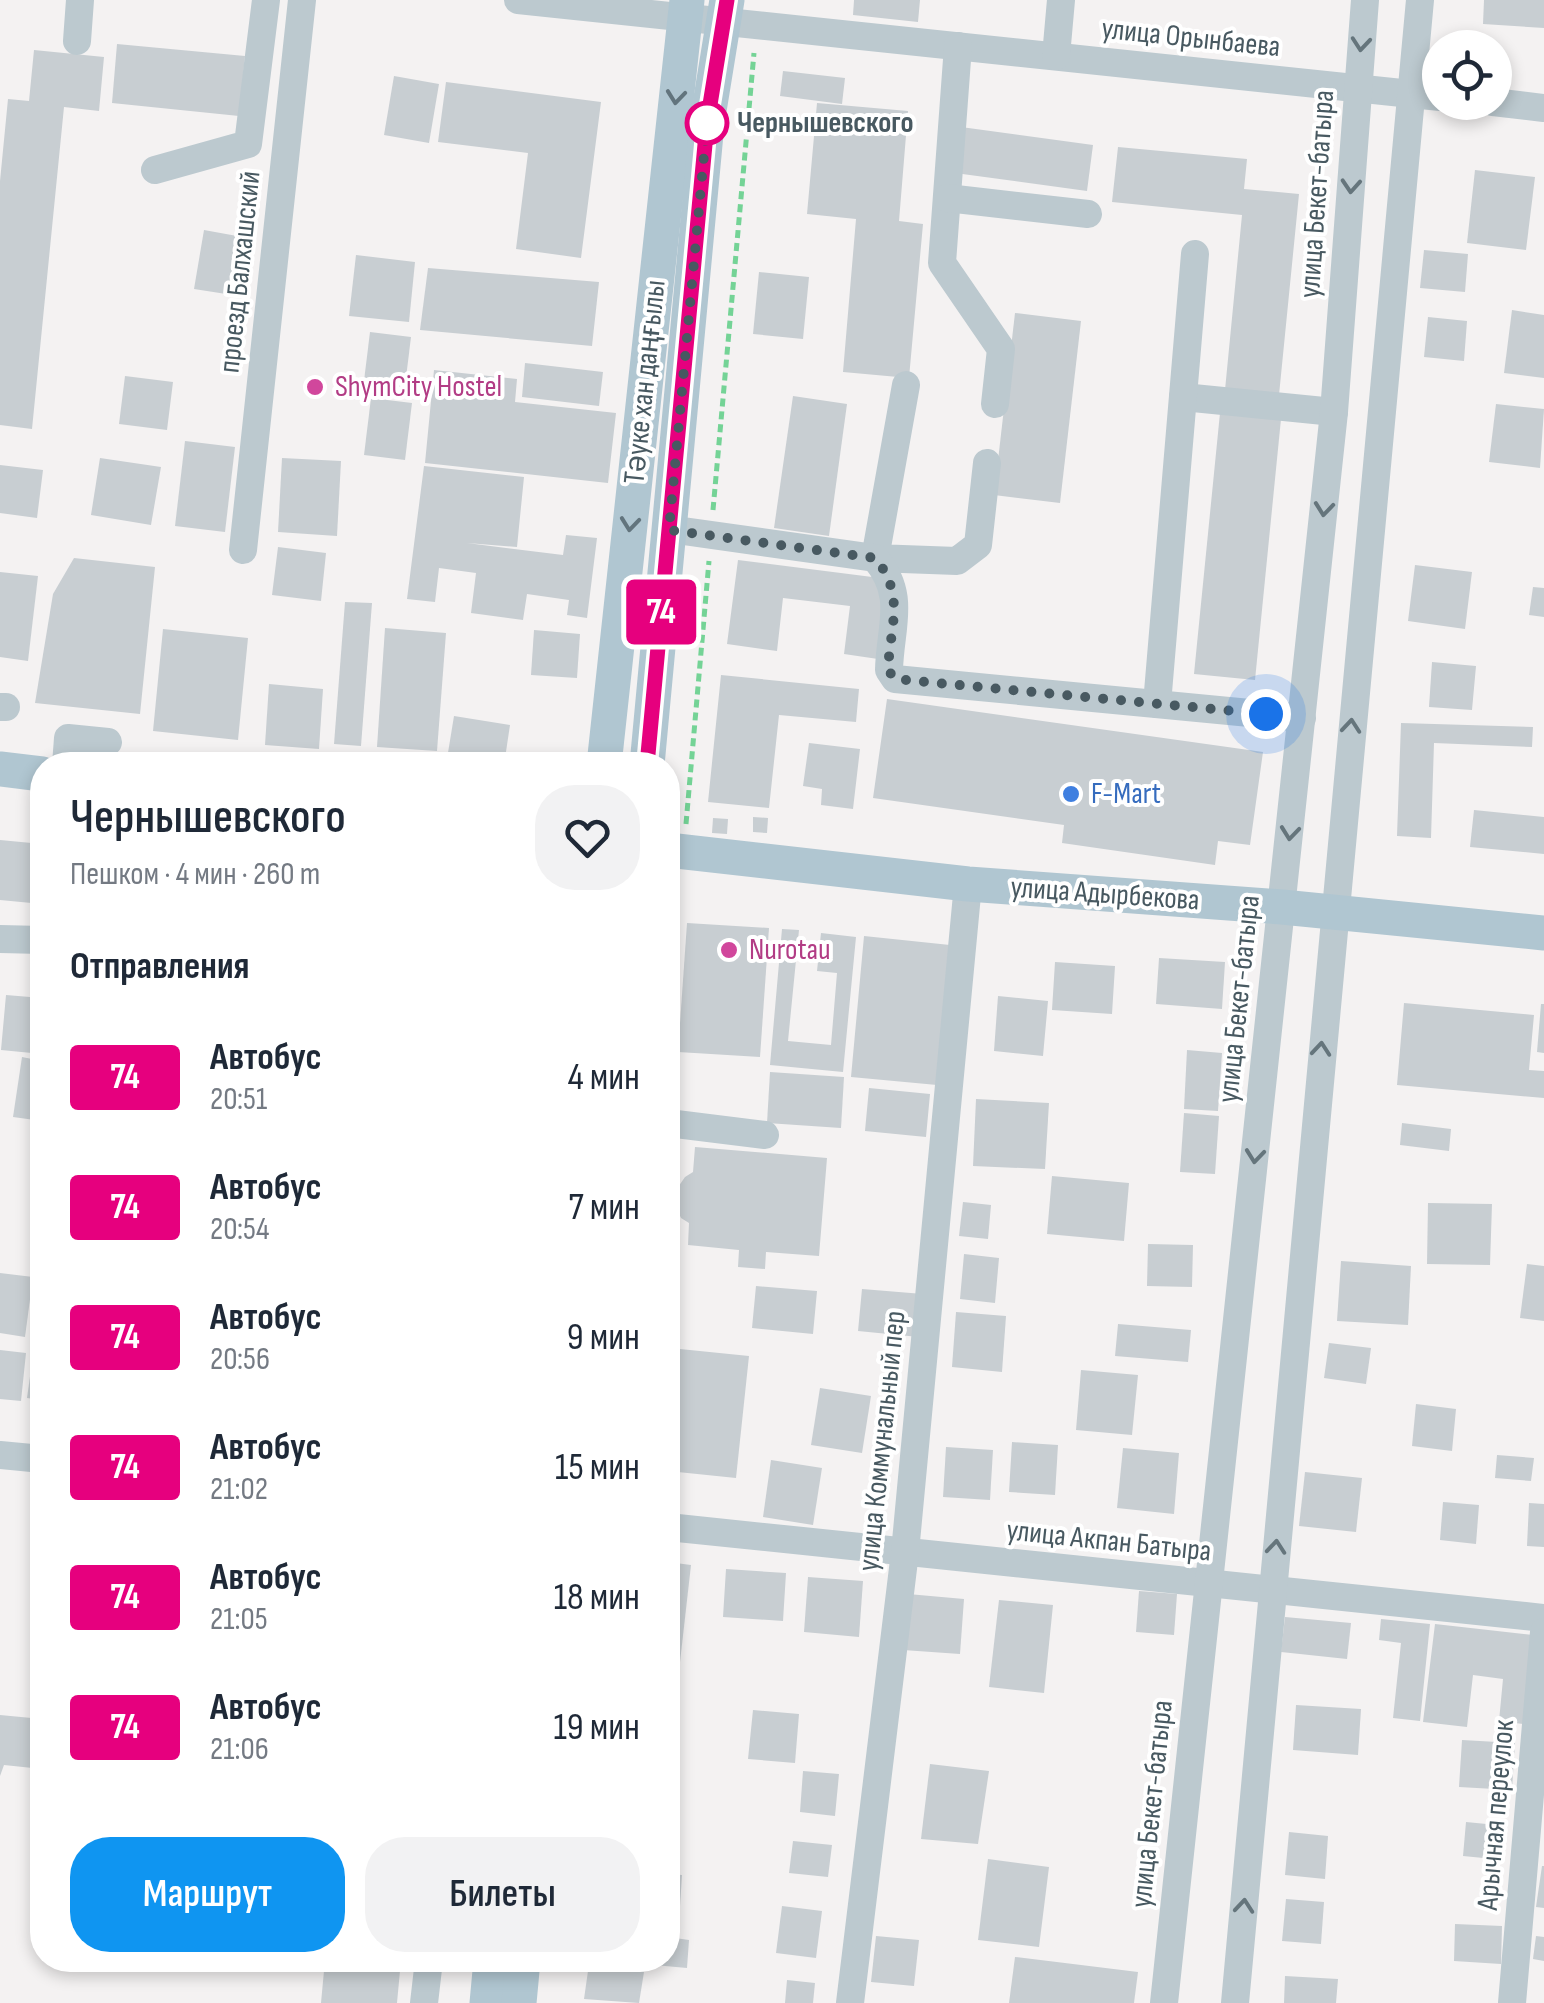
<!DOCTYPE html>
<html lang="ru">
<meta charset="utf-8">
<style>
body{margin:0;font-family:"Sofia Sans Condensed",sans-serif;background:#f2f2f3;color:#1f2937;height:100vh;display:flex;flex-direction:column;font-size:38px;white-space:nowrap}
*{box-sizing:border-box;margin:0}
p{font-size:32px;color:#747a83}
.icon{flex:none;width:55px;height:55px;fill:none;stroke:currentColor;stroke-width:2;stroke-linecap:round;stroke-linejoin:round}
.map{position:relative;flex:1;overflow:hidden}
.drawer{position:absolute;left:30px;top:752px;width:650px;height:1220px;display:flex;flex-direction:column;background:#fff;border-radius:40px;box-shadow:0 5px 15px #0003}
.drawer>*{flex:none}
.badge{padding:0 20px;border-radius:8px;font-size:35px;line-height:65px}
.tools{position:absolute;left:1422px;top:30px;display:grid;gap:20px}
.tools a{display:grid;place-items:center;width:90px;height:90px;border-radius:50%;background:#fff;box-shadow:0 5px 15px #0003;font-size:50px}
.you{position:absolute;width:50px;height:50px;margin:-25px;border:8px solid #fff;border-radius:50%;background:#1a73e8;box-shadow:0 0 0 15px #1a73e833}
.map>.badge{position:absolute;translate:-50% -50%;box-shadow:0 0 0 5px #fff}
h2{padding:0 40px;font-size:38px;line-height:90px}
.round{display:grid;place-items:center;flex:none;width:105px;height:105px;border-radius:40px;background:#f2f2f3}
.summary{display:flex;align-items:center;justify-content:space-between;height:170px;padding:0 40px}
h1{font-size:48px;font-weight:600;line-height:75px}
.action{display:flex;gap:20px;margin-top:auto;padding:20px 40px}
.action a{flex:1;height:115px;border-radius:40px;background:#0f95f1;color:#fff;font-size:40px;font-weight:600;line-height:115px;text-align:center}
.action a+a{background:#f2f2f3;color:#1f2937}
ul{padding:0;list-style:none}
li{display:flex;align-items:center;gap:30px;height:130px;padding:0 40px}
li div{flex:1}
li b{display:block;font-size:38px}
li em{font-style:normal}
li .badge{min-width:110px;font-weight:700;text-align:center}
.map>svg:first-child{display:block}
</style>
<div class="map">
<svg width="1544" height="2003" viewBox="0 0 1544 2003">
<rect width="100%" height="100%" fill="#f4f2f2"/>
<g fill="#c8ced2">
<path d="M854,0H920L918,22L853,15Z"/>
<path d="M1484,0H1544V28L1483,24Z"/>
<path d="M117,44L245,56L239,116L112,103Z"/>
<path d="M34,50L104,57L99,111L64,107L32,429L0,425V181L8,99L29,101Z"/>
<path d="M783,71L845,78L842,104L780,96Z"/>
<path d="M394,76L439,84L429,143L384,135Z"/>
<path d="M446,82L601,102L581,258L516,249L528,153L438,142Z"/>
<path d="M817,103L908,111L899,221L923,224L909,378L843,372L856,219L807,214Z"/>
<path d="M961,127L1093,145L1087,191L955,173Z"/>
<path d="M1118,147L1247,159L1244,189L1299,194L1279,395L1225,390L1242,215L1112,202Z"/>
<path d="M1475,170L1535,177L1526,250L1467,243Z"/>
<path d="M204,230L248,238L239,296L194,289Z"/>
<path d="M1424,250L1468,254L1465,292L1420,288Z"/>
<path d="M356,255L415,262L409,322L349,316Z"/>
<path d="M428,268L599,282L592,346L420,330Z"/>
<path d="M759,272L809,277L803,339L753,334Z"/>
<path d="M1512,310L1544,315V378L1504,373Z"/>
<path d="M1015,313L1081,321L1060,503L994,495Z"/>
<path d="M1428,317L1467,321L1464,361L1424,357Z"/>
<path d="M370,332L411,337L404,394L363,389Z"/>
<path d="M525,363L603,372L599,406L522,397Z"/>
<path d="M434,370L517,379L515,402L616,413L608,483L425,463Z"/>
<path d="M125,376L173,382L167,430L119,424Z"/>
<path d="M793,396L847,404L829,536L774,528Z"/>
<path d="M371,398L412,403L405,460L364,455Z"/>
<path d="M1496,404L1544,409L1540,468L1489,462Z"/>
<path d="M1220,413L1281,419L1255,680L1194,674Z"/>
<path d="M185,441L235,447L225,532L175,526Z"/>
<path d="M100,458L161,467L151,525L91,515Z"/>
<path d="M282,458L341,461L337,536L278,532Z"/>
<path d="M0,465L43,470L37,518L0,513Z"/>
<path d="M424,466L524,477L517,547L467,543L563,555L566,535L597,538L587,618L567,615L569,600L527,594L523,620L471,613L476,573L439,568L435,602L407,599Z"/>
<path d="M278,547L326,553L321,601L272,595Z"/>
<path d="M74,558L155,567L140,714L35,703L53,594Z"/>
<path d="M738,560L888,579L878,659L844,654L850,606L783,598L777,651L727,644Z"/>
<path d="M1415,565L1472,572L1465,629L1408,621Z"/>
<path d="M0,572L38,576L28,661L0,657Z"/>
<path d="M1533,587L1544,588V617L1529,615Z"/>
<path d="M345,602L372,603L361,746L334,744Z"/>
<path d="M385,628L446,633L437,751L377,747Z"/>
<path d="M163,629L248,638L238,740L153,731Z"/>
<path d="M534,630L580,634L577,678L531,675Z"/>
<path d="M1432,662L1476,666L1472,710L1429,707Z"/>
<path d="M721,675L859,689L856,722L779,715L769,808L708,802Z"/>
<path d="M269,684L323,689L319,749L265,745Z"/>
<path d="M887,699L1263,752L1250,845L1218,841L1215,865L1062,843L1064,825L873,798Z"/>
<path d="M454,716L510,725L504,765H446Z"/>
<path d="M1401,723L1533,727L1532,747L1434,743L1431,838L1397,836Z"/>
<path d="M809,743L860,749L853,809L821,805L822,789L803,786Z"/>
<path d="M1474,810L1544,817V854L1470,847Z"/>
<path d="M753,817L768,818L767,833L753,832Z"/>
<path d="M713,818L728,819L727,834L712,833Z"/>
<path d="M0,840L42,844V904L0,900Z"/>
<path d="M687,923L769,928L760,1057L678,1052Z"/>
<path d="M782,929L799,930L788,1041L831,1045L837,973L817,971L821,933L856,937L843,1072L770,1065Z"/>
<path d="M864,936L950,945L937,1085L851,1077Z"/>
<path d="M1159,958L1225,962L1222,1009L1156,1004Z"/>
<path d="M1055,962L1115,966L1112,1014L1052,1010Z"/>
<path d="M6,995L42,998V1054L1,1050Z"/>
<path d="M998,996L1048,1001L1043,1056L994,1051Z"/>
<path d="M1404,1003L1534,1015L1529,1070L1544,1071V1098L1397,1085Z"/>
<path d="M1541,1004H1544V1053L1537,1052Z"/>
<path d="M1187,1050L1222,1053L1218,1111L1184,1109Z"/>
<path d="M22,1057L42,1061V1121L13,1117Z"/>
<path d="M770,1072L844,1077L841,1128L767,1123Z"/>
<path d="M869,1088L930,1094L926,1137L865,1131Z"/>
<path d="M976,1099L1049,1103L1045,1169L973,1166Z"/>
<path d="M1184,1113L1219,1116L1215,1174L1180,1172Z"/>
<path d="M1402,1123L1451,1129L1449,1151L1400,1145Z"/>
<path d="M695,1147L827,1158L819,1256L766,1252L765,1269L738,1267L739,1250L688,1245L689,1223L681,1218L676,1207L674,1193L685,1177L693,1172Z"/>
<path d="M1052,1176L1129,1183L1124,1241L1047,1234Z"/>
<path d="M963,1202L991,1205L988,1239L959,1236Z"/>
<path d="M1428,1203L1492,1204L1490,1265L1427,1264Z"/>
<path d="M1148,1244L1193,1245L1192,1287L1147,1286Z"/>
<path d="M964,1254L999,1258L995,1303L960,1299Z"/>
<path d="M1341,1261L1411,1266L1408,1325L1337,1321Z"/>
<path d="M1527,1264L1544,1266V1321L1520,1318Z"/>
<path d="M0,1273L33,1277L25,1337L0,1333Z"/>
<path d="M756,1286L817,1291L813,1334L752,1328Z"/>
<path d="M862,1289L923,1294L919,1337L858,1331Z"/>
<path d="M956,1312L1006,1316L1002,1372L952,1367Z"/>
<path d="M1118,1324L1191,1330L1188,1362L1115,1356Z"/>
<path d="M1329,1343L1371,1348L1366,1384L1324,1378Z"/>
<path d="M34,1348L42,1349V1400L27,1398Z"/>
<path d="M670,1348L749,1356L736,1478L668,1471Z"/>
<path d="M0,1350L26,1353L21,1401L0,1399Z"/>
<path d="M1081,1370L1138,1375L1132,1435L1076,1430Z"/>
<path d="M820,1388L871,1396L862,1453L811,1445Z"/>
<path d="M1416,1404L1456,1409L1452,1451L1412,1446Z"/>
<path d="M1012,1442L1058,1445L1055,1495L1009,1492Z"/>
<path d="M946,1447L993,1450L990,1500L943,1497Z"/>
<path d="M1123,1448L1179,1453L1174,1514L1117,1508Z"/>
<path d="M1497,1455L1534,1458L1531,1481L1495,1478Z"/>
<path d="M771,1460L822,1468L813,1525L763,1517Z"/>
<path d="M1305,1472L1362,1478L1356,1532L1299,1526Z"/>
<path d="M1443,1502L1479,1505L1476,1544L1440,1540Z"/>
<path d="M1529,1503L1544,1504V1547L1527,1546Z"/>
<path d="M668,1562L691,1565L679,1671L668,1670Z"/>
<path d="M726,1569L786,1573L783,1621L723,1617Z"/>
<path d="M808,1577L863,1581L859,1637L804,1632Z"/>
<path d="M1139,1591L1177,1594L1174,1635L1136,1632Z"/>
<path d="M908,1594L964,1599L960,1654L903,1650Z"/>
<path d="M999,1600L1053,1605L1044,1693L989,1687Z"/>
<path d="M1285,1617L1351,1623L1347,1659L1281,1652Z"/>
<path d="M1381,1619L1430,1624L1420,1721L1393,1718L1401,1643L1379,1640Z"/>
<path d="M1435,1624L1533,1635L1523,1724L1499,1721L1503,1679L1473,1675L1467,1727L1423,1722Z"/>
<path d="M1296,1705L1361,1709L1358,1755L1293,1750Z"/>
<path d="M753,1710L799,1714L795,1763L748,1759Z"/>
<path d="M0,1715L42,1719V1769L4,1765L0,1776Z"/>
<path d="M1462,1740L1515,1743L1512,1790L1459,1787Z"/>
<path d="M930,1764L989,1771L978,1844L921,1839Z"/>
<path d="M803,1771L839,1774L835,1816L800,1812Z"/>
<path d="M1466,1822L1507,1826L1504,1860L1463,1856Z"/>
<path d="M1289,1832L1328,1836L1325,1879L1285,1875Z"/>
<path d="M793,1841L832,1845L828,1877L789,1873Z"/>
<path d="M988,1859L1049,1867L1039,1947L978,1940Z"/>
<path d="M1542,1866H1544V1908L1536,1907Z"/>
<path d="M668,1874L682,1875L679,1922L668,1921Z"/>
<path d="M1286,1899L1324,1902L1321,1944L1282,1941Z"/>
<path d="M782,1906L822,1911L816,1958L776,1953Z"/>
<path d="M1455,1924L1502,1926L1501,1964L1454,1961Z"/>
<path d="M876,1936L919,1940L914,1986L871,1982Z"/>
<path d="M1536,1936L1544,1937V1961L1533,1959Z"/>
<path d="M668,1937L689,1940L687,1968L632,1963V1960H668Z"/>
<path d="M1015,1957L1138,1972L1134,2003H1009Z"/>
<path d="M325,1960H401L397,2003H321Z"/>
<path d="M589,1964L644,1972L639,2003L584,1999Z"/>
<path d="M1285,1976L1338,1979L1336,2003H1284Z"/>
<path d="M787,1980L815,1983L813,2003H785Z"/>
</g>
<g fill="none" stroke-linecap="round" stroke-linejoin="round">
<g stroke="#74d396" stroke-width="5" stroke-dasharray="8 5" stroke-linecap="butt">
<path d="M713,510L754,53"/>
<path d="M686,824L709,561"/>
</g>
<g stroke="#bcc9cf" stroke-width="28">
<path d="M518,0L1440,97"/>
<path d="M77,41L80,0"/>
<path d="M958,46L942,263L1001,349L995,404"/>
<path d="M1056,56L1061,0"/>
<path d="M1493,102L1544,108"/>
<path d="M155,170L248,144L266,0"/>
<path d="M947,198L1088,214"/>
<path d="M906,385L875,558L957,561L978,545L987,463"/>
<path d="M1183,397L1334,412"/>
<path d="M669,529L875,558C907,596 890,626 889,670L895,679L1302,718"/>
<path d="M243,550L302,0"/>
<path d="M1157,704L1195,254"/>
<path d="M0,707H6"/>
<path d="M66,765L68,738L108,742"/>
<path d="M0,939L42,940"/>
<path d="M668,1123L765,1135"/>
<path d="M0,1455L42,1459"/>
<path d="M668,1527L1544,1618"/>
<path d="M424,2003L429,1960"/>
<path d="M850,2003L905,1552L968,884"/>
<path d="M1164,2003L1334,412L1365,0"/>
<path d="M1235,2003L1420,0"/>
<path d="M1512,2003L1544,1632"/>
</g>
<g stroke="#b0c6d1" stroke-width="35">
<path d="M604,765L687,0"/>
<path d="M647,765L707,123L727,0"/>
<path d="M0,769L42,774"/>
<path d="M668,850L968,884L1282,907L1544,933"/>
<path d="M487,2003L491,1960"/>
<path d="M519,2003L523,1960"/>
</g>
</g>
<defs><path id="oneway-chevron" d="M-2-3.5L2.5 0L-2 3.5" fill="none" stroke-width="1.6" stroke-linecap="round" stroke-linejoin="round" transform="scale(2.5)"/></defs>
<g stroke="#65757c">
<use href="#oneway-chevron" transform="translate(1361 44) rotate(95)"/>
<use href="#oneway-chevron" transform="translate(1351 186) rotate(94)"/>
<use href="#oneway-chevron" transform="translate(1324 509) rotate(96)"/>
<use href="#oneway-chevron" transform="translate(1351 726) rotate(-85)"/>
<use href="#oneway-chevron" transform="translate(1290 833) rotate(96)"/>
<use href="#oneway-chevron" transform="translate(1321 1049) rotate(-85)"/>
<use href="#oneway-chevron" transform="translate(1255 1156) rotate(96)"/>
<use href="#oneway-chevron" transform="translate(1276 1547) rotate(-85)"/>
<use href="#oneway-chevron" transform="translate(1244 1906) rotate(-85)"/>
</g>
<g stroke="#62747d">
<use href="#oneway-chevron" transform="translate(676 97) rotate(96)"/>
<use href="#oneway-chevron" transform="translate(630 524) rotate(96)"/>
</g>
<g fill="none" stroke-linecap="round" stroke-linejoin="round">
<g stroke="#fff" stroke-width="22">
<path id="line" d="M647,765L707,123L727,0"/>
</g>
<use href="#line" stroke="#e6007e" stroke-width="15"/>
<path stroke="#485961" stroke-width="10" stroke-dasharray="0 18" d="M707,123L669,530L875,558C906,595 890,626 888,670L895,679L1266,714"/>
</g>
<circle fill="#fff" stroke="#e6007e" stroke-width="5" cx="707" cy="123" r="20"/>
<g fill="#d1479c" stroke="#fff" stroke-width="4">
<circle cx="315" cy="387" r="10"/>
<circle cx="729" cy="950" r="10"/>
</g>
<circle fill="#3f7fe0" stroke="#fff" stroke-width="4" cx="1071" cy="794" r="10"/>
<g text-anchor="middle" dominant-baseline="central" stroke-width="8" stroke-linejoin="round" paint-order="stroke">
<g font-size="30" fill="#485961" stroke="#fff">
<text transform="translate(1191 38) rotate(6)">улица Орынбаева</text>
<text transform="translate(1317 194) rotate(-86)">улица Бекет-батыра</text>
<text transform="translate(240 272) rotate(-84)">проезд Балхашский</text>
<text transform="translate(645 382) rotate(-84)">Тәуке хан даңғылы</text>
<text transform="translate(1105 894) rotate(4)">улица Адырбекова</text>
<text transform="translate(1239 999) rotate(-84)">улица Бекет-батыра</text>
<text transform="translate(882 1441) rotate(-84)">улица Коммунальный пер</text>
<text transform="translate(1109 1541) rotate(6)">улица Акпан Батыра</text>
<text transform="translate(1152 1804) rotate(-84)">улица Бекет-батыра</text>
<text transform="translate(1496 1815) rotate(-85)">Арычная переулок</text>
</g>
<g font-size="30" font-weight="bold" fill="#485961" stroke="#fff" text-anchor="start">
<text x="737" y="123">Чернышевского</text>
</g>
<g font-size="30" fill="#b23c85" stroke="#fff" text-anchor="start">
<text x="335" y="387">ShymCity Hostel</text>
<text x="749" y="950">Nurotau</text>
</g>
<g font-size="30" fill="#366cbe" stroke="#fff" text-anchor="start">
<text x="1091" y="794">F-Mart</text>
</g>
</g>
</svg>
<div class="tools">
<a><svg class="icon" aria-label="locate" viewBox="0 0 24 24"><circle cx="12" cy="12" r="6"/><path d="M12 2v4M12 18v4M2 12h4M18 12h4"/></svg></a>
</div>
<div class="you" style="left:1266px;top:714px"></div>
<b class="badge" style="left:661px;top:612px;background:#e6007e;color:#fff">74</b>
<section class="drawer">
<div class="summary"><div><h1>Чернышевского</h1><p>Пешком · 4 мин · 260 m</p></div><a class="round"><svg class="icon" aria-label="heart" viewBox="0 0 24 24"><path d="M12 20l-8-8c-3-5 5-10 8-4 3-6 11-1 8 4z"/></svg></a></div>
<h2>Отправления</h2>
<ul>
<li><span class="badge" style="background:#e6007e;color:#fff">74</span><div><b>Автобус</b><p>20:51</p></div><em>4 мин</em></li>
<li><span class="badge" style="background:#e6007e;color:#fff">74</span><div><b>Автобус</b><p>20:54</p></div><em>7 мин</em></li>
<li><span class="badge" style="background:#e6007e;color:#fff">74</span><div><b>Автобус</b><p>20:56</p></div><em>9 мин</em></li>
<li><span class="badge" style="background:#e6007e;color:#fff">74</span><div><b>Автобус</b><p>21:02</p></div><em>15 мин</em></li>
<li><span class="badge" style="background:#e6007e;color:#fff">74</span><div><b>Автобус</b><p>21:05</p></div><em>18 мин</em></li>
<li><span class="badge" style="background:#e6007e;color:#fff">74</span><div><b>Автобус</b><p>21:06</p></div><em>19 мин</em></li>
</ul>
<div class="action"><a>Маршрут</a><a>Билеты</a></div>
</section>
</div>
